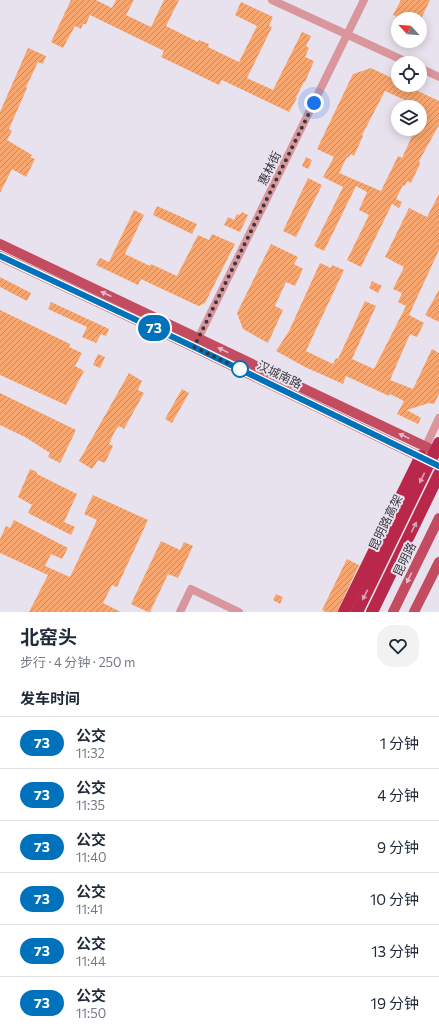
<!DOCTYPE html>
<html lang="zh">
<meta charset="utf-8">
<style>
body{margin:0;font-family:Commissioner,"Noto Sans SC",sans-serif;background:#f2f2f3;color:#1f2937;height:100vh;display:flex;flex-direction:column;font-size:15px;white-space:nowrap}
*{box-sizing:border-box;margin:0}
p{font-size:13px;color:#747a83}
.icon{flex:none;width:22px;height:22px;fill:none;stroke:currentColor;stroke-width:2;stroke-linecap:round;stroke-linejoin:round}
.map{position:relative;height:612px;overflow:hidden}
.details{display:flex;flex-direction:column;background:#fff;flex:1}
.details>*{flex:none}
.badge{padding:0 8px;border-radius:13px;font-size:14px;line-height:26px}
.needle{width:26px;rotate:296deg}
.fabs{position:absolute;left:391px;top:12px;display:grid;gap:8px}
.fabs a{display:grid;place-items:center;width:36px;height:36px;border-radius:50%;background:#fff;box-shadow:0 2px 10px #0003;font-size:20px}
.you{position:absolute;width:20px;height:20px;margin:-10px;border:3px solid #fff;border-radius:50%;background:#1a73e8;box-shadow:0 0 0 6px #1a73e833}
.map>.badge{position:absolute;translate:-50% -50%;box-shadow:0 0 0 2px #fff}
h2{padding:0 20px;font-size:15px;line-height:36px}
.round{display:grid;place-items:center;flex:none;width:42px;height:42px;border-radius:16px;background:#f2f2f3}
.head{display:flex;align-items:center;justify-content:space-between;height:68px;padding:0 20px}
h1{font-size:19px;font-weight:700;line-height:30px}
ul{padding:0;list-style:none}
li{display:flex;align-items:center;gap:12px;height:52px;padding:0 20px;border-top:1px solid #e0e1e3}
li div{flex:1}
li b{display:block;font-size:15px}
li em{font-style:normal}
li .badge{min-width:44px;font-weight:700;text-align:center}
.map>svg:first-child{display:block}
</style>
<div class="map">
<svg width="439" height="612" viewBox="0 0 439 612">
<defs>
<pattern id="building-hatch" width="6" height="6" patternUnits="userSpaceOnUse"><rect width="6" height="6" fill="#f8a66f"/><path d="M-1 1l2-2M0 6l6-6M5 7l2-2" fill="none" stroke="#ca885c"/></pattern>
</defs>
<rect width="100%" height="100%" fill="#e8e2ee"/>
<g fill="url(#building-hatch)" fill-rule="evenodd">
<path d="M71,0H96L112,8L116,0H134L126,15L151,27L164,0H179L166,26L198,42L199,40L209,44L208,47L239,62L257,26L235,15L241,2L273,17L269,26L272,27L247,78L273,90L302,32L311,36L306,46L309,48L305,57L314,61L305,82H304L296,97L297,98L289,112L222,80L219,85L161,57L164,51L90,15L86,24H83L81,29L75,26L63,48L51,42Z"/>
<path d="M401,0H430L421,19H395L396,16L393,15Z"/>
<path d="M28,48L46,56L43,64L38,62L26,87L27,88L9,129L12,131L7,140L32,155L30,157L35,159L26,177L12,169L0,193V112Z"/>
<path d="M371,68L398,81V85H405L439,101V125L419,161L420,164L411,183L407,181L405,186L403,185L396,199L402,202L399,208L392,204L361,267L347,260L369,215L359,210L367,192L356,186L324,251L314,246L343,187L323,177L334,157L317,149L353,74ZM385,91L420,107V129H411L408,134L412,136L408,145L402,158L398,156L381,191L339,173L347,157L348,158L351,154L354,156L363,136L362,135Z"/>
<path d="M306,157L312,160L308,169L302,166Z"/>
<path d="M308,178L322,185L296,237L283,231Z"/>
<path d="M439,194V250L409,315L424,323L417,337L410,334L390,380L413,389L432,349L439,353V394L434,404L429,403L407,410L421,418L418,424L397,414L404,401L390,394L389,396L346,376L343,384L305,367L276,351L289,331L320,263L331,268L332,265L344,270L306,351L333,364L336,358L338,359L365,301L376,306L352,359L374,369L406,306L398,302L402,293L393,289L404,267L385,257L409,208L427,217Z"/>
<path d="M157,206L197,224L192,234L153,215Z"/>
<path d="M134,210L144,215L125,254L150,266L151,264L177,276L198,235L209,240L212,234L235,244L205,303L199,306L194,304L141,279L138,285L96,265L100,258L109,262Z"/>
<path d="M242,212L248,215L240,232L224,225L228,217L234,220L237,214L240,215Z"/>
<path d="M271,244L298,257L294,264L303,269L295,286L286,282L275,306L283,310L268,343L243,329L237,313Z"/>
<path d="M0,277L31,293L27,301L0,287Z"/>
<path d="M372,281L382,286L378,293L369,288Z"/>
<path d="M439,290V322L425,315Z"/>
<path d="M51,302L109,329L106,336L101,334L96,343L82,337L87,327L48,309Z"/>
<path d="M0,310L70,344L69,347L82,353L75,366L84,371L66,405L0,375Z"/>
<path d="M98,354L105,357L100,368L93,365Z"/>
<path d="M129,373L142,381L138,390L144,393L124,429L119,426L115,431L109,444L113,446L106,461L104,463L98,460L92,469L79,461Z"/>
<path d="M182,389L189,393L172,423L165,419Z"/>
<path d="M0,393L76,430L60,463L48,457L50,453L25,437L0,425Z"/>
<path d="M30,469L37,472V474L77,494L64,522L75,527L71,535L28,513L32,505L18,497Z"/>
<path d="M93,495L148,520L117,587L112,585L103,603L121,612H29L48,575L0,553V539L6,526L10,528L14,520L68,548L62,559L51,554L45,566L70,577L97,520L84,514Z"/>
<path d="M161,541L180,550L184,542L193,546L178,578L168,574L150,612H148L131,604Z"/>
<path d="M347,559L359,565L337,612H326L322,610Z"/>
<path d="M276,594L283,597L280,604L273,600Z"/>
</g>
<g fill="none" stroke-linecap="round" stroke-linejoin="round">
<g stroke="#d9969c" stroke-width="8">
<path d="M272,0L409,63"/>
<path d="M420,68L439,77"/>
<path d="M196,343L364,0"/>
<path d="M423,452L439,418"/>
<path d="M180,612L191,589L239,612"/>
</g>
<g stroke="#c34c60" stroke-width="10">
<path d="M0,244L439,453"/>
<path d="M0,256L194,347L439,466"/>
<path d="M393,612L439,518"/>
<path d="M414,612L439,562"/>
</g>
<g stroke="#b9284b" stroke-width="12">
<path d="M344,612L421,456"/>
<path d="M372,612L439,474"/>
</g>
<path stroke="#b9284b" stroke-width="12" d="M357,612L439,443"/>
</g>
<defs><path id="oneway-solid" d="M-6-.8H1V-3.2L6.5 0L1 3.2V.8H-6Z"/></defs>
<g fill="#dfbcca">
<use href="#oneway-solid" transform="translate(106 294) rotate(-155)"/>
<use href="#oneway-solid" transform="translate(223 350) rotate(-154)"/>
<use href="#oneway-solid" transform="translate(404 436) rotate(-154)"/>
<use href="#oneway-solid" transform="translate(409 578) rotate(116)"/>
</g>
<g fill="#d8a1b5">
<use href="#oneway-solid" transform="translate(422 478) rotate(116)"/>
<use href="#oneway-solid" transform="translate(414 527) rotate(-64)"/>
<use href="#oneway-solid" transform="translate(365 595) rotate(116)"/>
</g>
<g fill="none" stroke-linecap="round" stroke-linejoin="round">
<g stroke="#fff" stroke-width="9">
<path id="line" d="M0,256L194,347L439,466"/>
</g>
<use href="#line" stroke="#0072bc" stroke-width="6"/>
<path stroke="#3a383d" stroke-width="4" stroke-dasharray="0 7.2" d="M240,369L194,347L314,103"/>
</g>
<circle fill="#fff" stroke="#0072bc" stroke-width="2" cx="240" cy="369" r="8"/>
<g text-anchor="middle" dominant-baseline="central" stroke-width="4" stroke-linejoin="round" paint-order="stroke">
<g font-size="12" fill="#3a383d" stroke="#e8e2ee">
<text transform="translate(269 168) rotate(-64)">惠林街</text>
<text transform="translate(280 374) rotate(26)">汉城南路</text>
<text transform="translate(385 522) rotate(-64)">昆明路高架</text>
<text transform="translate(404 559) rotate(-64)">昆明路</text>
</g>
</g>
</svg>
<div class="fabs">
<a><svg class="needle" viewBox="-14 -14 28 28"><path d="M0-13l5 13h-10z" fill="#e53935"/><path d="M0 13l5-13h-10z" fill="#747a83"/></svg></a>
<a><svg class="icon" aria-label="locate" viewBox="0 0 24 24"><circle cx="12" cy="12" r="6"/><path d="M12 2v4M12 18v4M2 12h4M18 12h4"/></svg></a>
<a><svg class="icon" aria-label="layers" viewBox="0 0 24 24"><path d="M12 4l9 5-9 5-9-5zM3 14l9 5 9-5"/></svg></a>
</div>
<div class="you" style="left:314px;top:103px"></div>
<b class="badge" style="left:154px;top:328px;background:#0072bc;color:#fff">73</b>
</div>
<section class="details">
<div class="head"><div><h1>北窑头</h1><p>步行 · 4 分钟 · 250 m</p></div><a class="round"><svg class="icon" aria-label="heart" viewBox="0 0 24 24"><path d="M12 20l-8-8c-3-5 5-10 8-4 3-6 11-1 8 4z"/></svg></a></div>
<h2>发车时间</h2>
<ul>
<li><span class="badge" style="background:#0072bc;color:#fff">73</span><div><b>公交</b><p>11:32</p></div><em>1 分钟</em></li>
<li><span class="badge" style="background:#0072bc;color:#fff">73</span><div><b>公交</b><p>11:35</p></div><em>4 分钟</em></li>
<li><span class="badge" style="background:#0072bc;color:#fff">73</span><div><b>公交</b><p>11:40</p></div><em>9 分钟</em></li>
<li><span class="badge" style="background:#0072bc;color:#fff">73</span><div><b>公交</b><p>11:41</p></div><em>10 分钟</em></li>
<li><span class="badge" style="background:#0072bc;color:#fff">73</span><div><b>公交</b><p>11:44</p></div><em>13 分钟</em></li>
<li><span class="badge" style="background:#0072bc;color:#fff">73</span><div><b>公交</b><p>11:50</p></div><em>19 分钟</em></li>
</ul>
</section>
